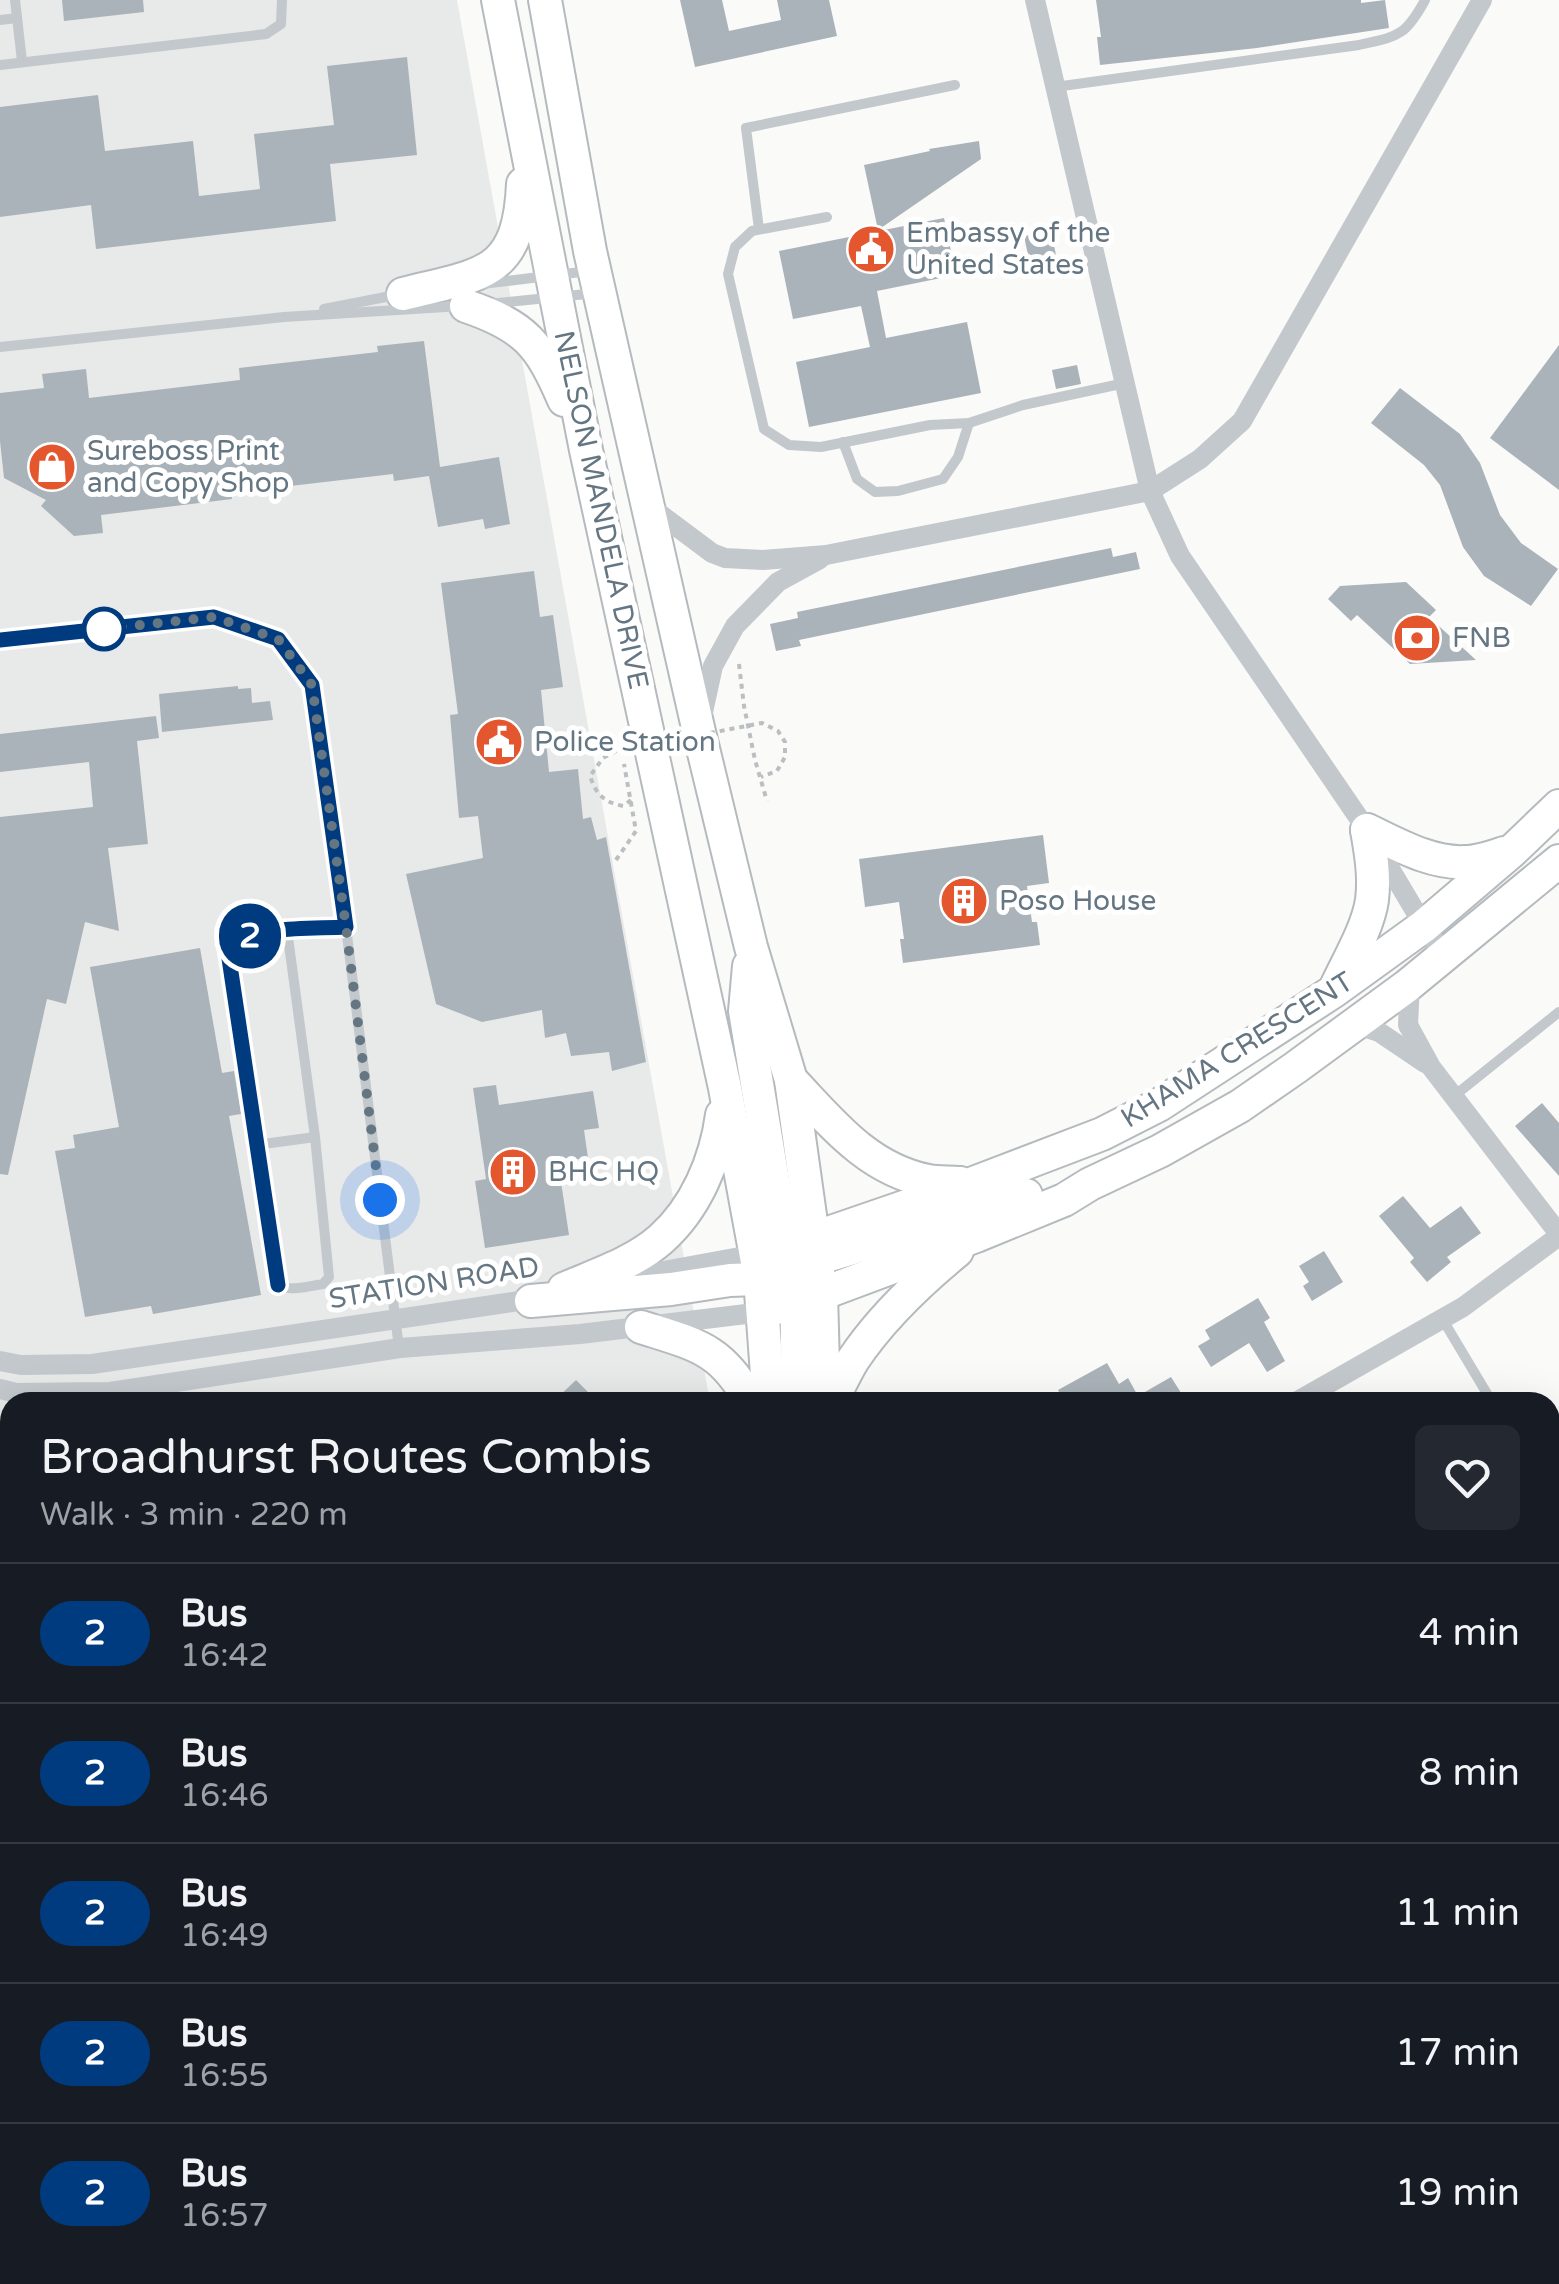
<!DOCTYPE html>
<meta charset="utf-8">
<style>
body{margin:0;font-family:"Varela Round",sans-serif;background:#242831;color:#f1f3f6;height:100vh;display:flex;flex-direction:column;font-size:38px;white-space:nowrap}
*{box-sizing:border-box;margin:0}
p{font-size:32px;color:#9ea1a6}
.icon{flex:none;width:55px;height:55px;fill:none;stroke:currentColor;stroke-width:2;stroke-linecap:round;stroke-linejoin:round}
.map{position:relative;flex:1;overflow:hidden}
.drawer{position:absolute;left:0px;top:1392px;width:1560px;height:892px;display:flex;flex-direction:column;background:#171b24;border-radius:30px 30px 0 0;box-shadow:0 10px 40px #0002}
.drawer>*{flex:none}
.badge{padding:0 20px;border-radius:32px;font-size:35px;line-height:65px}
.you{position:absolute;width:50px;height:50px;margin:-25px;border:8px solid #fff;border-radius:50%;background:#1a73e8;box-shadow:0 0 0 15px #1a73e833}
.map>.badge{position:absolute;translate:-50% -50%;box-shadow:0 0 0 5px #fff}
.round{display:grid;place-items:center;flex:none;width:105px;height:105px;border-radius:15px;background:#242831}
.summary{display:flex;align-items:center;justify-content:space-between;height:170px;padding:0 40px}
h1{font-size:48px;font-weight:600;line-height:75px}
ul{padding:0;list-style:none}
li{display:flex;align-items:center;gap:30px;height:140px;padding:0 40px;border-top:2px solid #363941}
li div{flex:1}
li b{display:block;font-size:38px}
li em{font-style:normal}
li .badge{min-width:110px;font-weight:700;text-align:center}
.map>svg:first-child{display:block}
</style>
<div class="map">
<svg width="1559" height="2284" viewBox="0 0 1559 2284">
<rect width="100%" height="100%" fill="#fafaf8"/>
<path fill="#e8e9e9" d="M0,0H457L710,1402H10V2275H737V2284H0Z"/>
<g fill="#aab3b9">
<path d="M62,0H143L144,12L64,21Z"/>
<path d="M680,0H722L729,31L781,20L777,0H829L837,36L695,67Z"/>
<path d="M1096,0H1361V3L1385,0L1389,28L1257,48L1100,65L1097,37H1101Z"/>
<path d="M407,57L417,155L330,164L336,221L96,249L91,205L0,217V107L98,95L105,151L193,141L199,196L260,189L254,134L334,125L327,66Z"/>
<path d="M979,141L981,159L878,230L864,165L930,151L929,149Z"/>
<path d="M944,218L956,275L877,291L886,338L967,322L981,393L809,427L796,362L870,347L861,306L793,319L779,251Z"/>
<path d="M1051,231L1056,255L1029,260L1024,236Z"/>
<path d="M424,341L440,467L499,457L510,524L485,529L483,519L438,527L429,476L394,481L393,474L231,493L232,499L101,515L103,533L74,536L41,506L46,500L4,478L0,441V393L44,388L42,374L86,369L89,398L240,380L239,368L378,352L377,346Z"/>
<path d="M1559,345V490L1490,438Z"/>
<path d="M1077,365L1081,384L1056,389L1052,370Z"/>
<path d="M1400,388L1460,434L1480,463L1500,515L1521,543L1558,569L1531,606L1484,576L1463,547L1440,485L1424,465L1371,423Z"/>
<path d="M1111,548L1113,557L1136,552L1140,569L799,640L801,646L776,651L770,624L798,618L797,612Z"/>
<path d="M534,571L540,617L553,615L563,687L541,690L549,772L578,769L583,819L591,817L597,840L606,837L646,1062L612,1071L609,1052L571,1056L566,1033L545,1038L542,1010L482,1022L436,1004L406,874L483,858L478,816L459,818L450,715L458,714L441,583Z"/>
<path d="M1406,582L1436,610L1429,617L1476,660L1410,664L1357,615L1351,621L1328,599L1340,586Z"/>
<path d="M238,686V689L251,688L252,703L270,701L273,720L162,732L159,694Z"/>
<path d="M156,716L159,738L137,741L148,844L108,848L119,931L85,922L66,1004L47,999L8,1175L0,1174V817L93,807L89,762L0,772V734Z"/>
<path d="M1043,835L1049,883L1027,886L1032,922H1037L1040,945L903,963L900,939H904L899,902L865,907L859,859Z"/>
<path d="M200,948L222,1073L234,1071L241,1114L229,1116L261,1295L153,1314L151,1306L85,1317L55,1151L75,1148L73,1135L119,1127L90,967Z"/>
<path d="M496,1085L499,1105L593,1091L599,1128L584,1130L588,1158L558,1162L569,1235L485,1248L475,1181L486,1179L473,1088Z"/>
<path d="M1542,1103L1559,1123V1176L1515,1126Z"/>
<path d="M1403,1196L1430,1228L1461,1206L1481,1233L1447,1257L1451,1262L1427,1282L1410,1262L1414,1258L1379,1216Z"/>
<path d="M1324,1251L1343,1282L1312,1301L1303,1286L1309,1282L1299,1266Z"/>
<path d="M1258,1298L1270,1318L1264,1322L1285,1361L1267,1372L1249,1343L1211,1367L1198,1346L1210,1339L1205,1330Z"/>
<path d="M1107,1363L1119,1384L1128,1378L1138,1396L1171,1377L1183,1396L1173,1402H1064L1058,1390Z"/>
<path d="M576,1380L598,1402H553Z"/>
</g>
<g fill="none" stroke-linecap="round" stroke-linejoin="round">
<g stroke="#b5babe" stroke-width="36">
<g id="primary">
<path d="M498,0L586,450L725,1088L760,1278L769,1402"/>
<path d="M545,0L590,251L699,732L751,947L791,1080L821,1294L824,1402"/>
<path d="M403,294C481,274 519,277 523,184"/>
<path d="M466,306C525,326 540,344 564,400"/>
<path d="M1367,830C1397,844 1431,864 1465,862C1478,862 1492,857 1504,853"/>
<path d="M749,966L745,1011L784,1247L781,1269"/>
<path d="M1336,987C1348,961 1368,928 1372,900C1375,876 1371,853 1367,830"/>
<path d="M791,1080C831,1122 867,1169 928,1181C938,1183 950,1182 960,1183"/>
<path d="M756,1254L811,1239L971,1184L1102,1134L1159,1105L1334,991L1424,926L1512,851L1559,806"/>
<path d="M810,1261L1026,1195"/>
<path d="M796,1280L798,1402"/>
<path d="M564,1289C596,1275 634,1263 661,1239C696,1208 716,1160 722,1115"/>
<path d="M531,1301L671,1289L730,1280L780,1278"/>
<path d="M763,1312L821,1294L976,1236L1064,1200L1090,1184L1160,1151L1240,1106L1295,1068L1407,986L1559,861"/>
<path d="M641,1327C697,1345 721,1348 751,1402"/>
<path d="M831,1402C838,1389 845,1373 853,1360C881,1318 918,1283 957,1251"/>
<path d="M805,2275V2284"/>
<path d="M845,2275V2284"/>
</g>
</g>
<g stroke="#bbbfc2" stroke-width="4" stroke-dasharray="5 5" stroke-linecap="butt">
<path d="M739,664L744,706L755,760L767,801"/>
<path d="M616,860L636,831L624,764"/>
</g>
<g stroke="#c3c8cc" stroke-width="10">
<path d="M15,0L22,61"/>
<path d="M0,20L17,18"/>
<path d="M0,65L266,34L281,24L282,0"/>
<path d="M1055,87L1359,45C1398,36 1405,37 1425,0"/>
<path d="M827,217L752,231L735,247L728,274L764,429L789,445L821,447L930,425L969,423L1023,405L1125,383"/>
<path d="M759,229L746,128L955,85"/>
<path d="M482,284L589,271"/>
<path d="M489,304L596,293"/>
<path d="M324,309L401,294"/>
<path d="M0,347L284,317L462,306"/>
<path d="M843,442L857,479L875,492L898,491L943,479L958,457L969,423"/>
<path d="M0,640L215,617L277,639L313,685L346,927L399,1348"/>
<path d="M287,930L315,1137L329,1277L323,1284C309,1286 290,1292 278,1285L228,952L230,943C264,926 309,929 346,927"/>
<path d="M1454,1096L1559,1012"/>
<path d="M256,1145L315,1137"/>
<path d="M1443,1320L1492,1402"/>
<path d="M0,1465L10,1419"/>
<path d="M0,1653L10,1654"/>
<path d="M0,2009H10"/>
<path d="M696,2275V2284"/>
</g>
<g stroke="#c3c8cc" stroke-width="20">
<path d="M1035,0L1150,491L1180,556L1367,830L1424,926L1445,956"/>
<path d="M649,506L712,553L725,558L763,560L826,555L1150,491L1200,459L1242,421L1482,0"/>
<path d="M701,721L713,666L735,626L778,582L820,559"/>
<path d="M1410,984L1408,1025L1431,1067L1559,1234"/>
<path d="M1354,1024L1379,1032L1425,1063"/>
<path d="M620,1279L756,1254"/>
<path d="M0,1361L21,1365L92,1364L539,1298"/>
<path d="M0,1389L16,1393L110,1392L400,1348L580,1334L763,1312"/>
<path d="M1296,1402L1463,1307L1559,1236"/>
<path d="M1550,1792L1559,1785"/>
<path d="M936,2275V2284"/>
<path d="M1183,2284V2275"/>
<path d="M1392,2284L1418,2275"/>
</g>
<use href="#primary" stroke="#fff" stroke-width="32"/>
<path stroke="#bbbfc2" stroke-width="4" stroke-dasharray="5 5" stroke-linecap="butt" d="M631,800L623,806C603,802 596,794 590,776L603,758L616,751L762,723L778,731L785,742V757L777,771L761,777"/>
</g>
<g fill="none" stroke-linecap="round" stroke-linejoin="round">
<g stroke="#fff" stroke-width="22">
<path id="line" d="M0,640L214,617L278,639L312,685L346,927C309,929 264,926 230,943L228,952L278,1285"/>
</g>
<use href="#line" stroke="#003b80" stroke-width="15"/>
<path stroke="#657683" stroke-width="10" stroke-dasharray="0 18" d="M104,629L214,617L278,639L312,685L346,927L380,1200"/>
</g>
<defs>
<g id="civic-disc" transform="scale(2.5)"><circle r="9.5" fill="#e4572e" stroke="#fff"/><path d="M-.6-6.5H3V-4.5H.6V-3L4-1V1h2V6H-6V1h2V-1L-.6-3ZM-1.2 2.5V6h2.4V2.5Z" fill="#fff"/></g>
<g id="shop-disc" transform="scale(2.5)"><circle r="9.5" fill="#e4572e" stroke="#fff"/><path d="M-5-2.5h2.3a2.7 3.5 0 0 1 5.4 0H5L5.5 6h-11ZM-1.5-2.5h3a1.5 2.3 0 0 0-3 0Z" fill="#fff"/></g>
<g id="bank-disc" transform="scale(2.5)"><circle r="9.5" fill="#e4572e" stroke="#fff"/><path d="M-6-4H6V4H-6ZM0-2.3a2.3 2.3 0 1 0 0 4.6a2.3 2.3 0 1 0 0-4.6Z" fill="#fff"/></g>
<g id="building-disc" transform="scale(2.5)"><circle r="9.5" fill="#e4572e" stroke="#fff"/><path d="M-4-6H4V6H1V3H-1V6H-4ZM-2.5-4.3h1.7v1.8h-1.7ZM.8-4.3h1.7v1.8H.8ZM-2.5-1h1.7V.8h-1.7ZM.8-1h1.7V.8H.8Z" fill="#fff"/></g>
</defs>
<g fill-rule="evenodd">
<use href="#civic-disc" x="871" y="249"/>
<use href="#shop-disc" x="52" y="467"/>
<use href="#bank-disc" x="1417" y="638"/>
<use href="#civic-disc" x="499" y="742"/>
<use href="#building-disc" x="964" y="901"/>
<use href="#building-disc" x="513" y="1172"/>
</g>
<circle fill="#fff" stroke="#003b80" stroke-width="5" cx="104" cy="629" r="20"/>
<g text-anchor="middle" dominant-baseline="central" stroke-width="10" stroke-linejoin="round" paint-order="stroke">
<g font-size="28" fill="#657683" stroke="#fff" text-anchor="start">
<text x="906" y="233">Embassy of the<tspan x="906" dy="32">United States</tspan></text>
<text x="87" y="451">Sureboss Print<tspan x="87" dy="32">and Copy Shop</tspan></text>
<text x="1452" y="638">FNB</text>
<text x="534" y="742">Police Station</text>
<text x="999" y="901">Poso House</text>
<text x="548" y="1172">BHC HQ</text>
</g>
<g font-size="28" fill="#657683" stroke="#fff">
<text transform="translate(601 510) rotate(78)">NELSON MANDELA DRIVE</text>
<text transform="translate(1237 1050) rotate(-32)">KHAMA CRESCENT</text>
<text transform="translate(434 1283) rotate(-9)">STATION ROAD</text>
</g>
</g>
</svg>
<div class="you" style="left:380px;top:1200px"></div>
<b class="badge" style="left:250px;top:936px;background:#003b80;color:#fff">2</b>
<section class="drawer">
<div class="summary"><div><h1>Broadhurst Routes Combis</h1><p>Walk · 3 min · 220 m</p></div><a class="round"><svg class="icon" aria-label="heart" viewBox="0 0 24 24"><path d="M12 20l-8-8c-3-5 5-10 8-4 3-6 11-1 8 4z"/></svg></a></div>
<ul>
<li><span class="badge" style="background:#003b80;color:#fff">2</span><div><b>Bus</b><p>16:42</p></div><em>4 min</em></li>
<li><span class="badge" style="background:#003b80;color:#fff">2</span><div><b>Bus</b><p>16:46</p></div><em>8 min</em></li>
<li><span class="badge" style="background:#003b80;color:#fff">2</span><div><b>Bus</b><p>16:49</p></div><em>11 min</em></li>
<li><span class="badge" style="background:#003b80;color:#fff">2</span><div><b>Bus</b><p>16:55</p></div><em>17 min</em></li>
<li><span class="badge" style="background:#003b80;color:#fff">2</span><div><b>Bus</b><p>16:57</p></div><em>19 min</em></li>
</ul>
</section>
</div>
